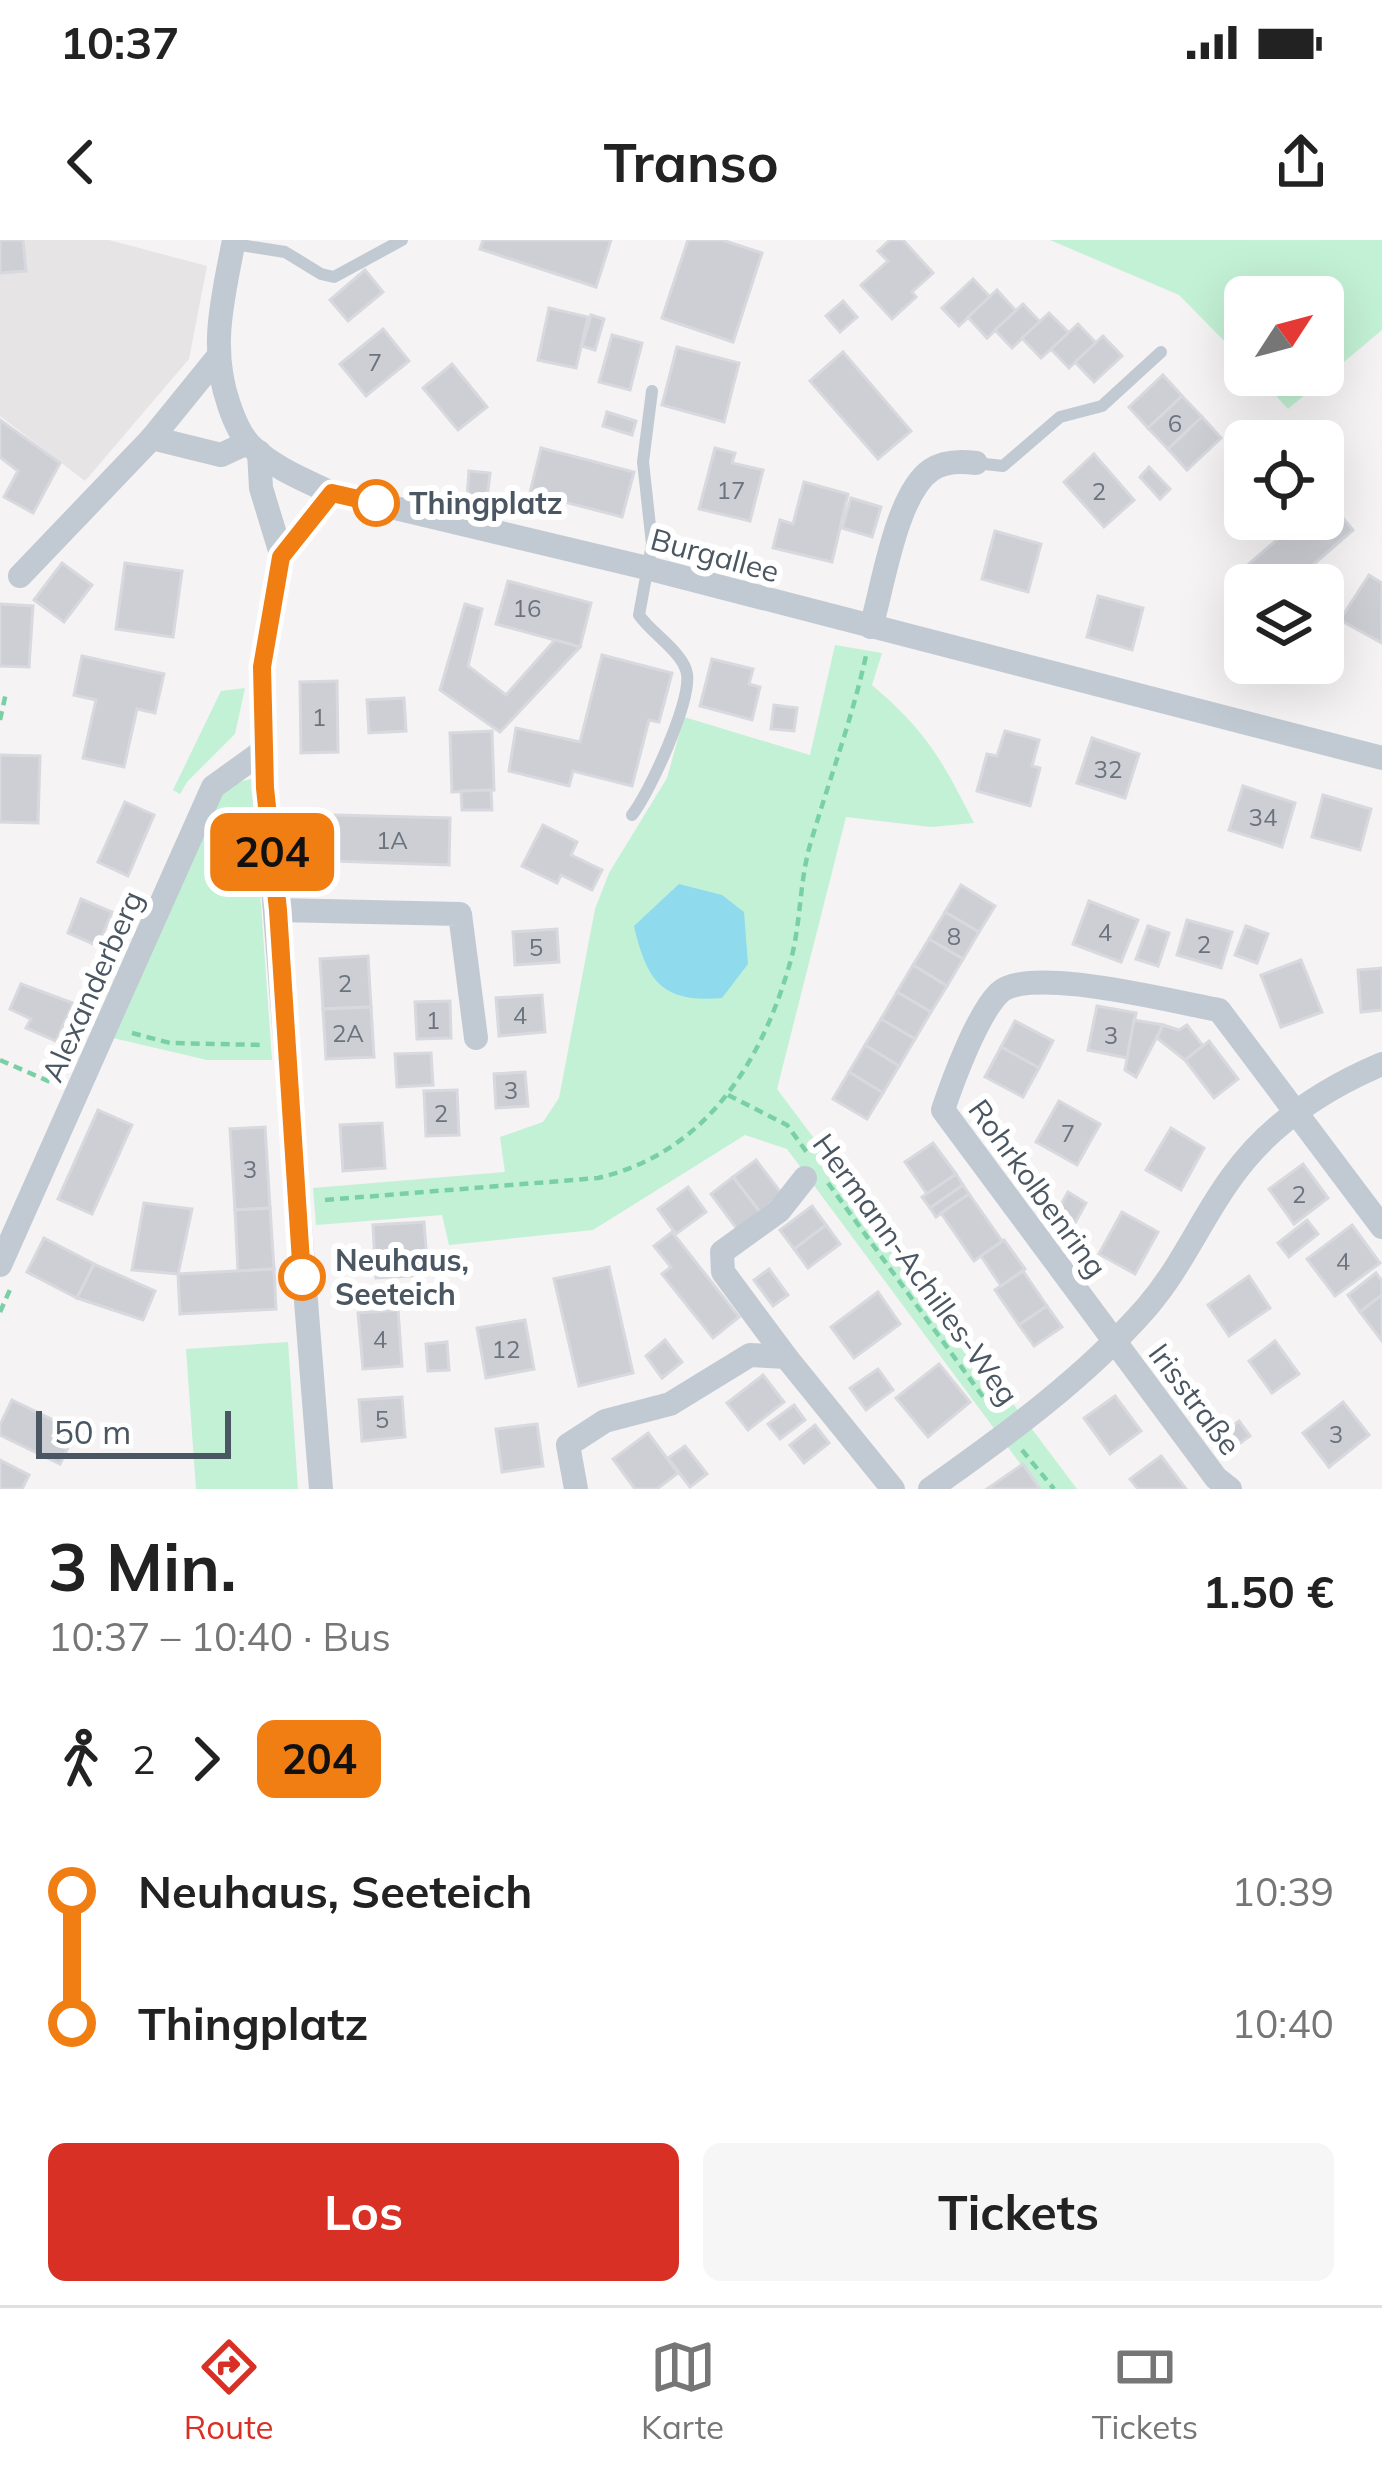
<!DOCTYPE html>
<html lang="de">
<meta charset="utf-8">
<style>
body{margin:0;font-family:Mulish,sans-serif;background:#f6f6f6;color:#222;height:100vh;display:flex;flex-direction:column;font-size:45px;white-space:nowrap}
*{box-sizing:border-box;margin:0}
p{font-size:39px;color:#767676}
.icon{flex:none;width:66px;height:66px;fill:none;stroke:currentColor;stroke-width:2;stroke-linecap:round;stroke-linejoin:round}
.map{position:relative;height:1249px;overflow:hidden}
.side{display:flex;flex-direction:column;background:#fff;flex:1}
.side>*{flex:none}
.badge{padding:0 24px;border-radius:18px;font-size:42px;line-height:78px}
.needle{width:78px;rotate:54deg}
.tools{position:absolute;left:1224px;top:36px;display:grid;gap:24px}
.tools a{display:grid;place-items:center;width:120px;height:120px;border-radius:18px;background:#fff;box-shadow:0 12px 48px #0002;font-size:60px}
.scale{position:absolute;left:36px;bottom:30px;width:195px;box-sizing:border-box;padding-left:12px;border:6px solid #4a5661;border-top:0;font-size:33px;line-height:42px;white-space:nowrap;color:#4a5661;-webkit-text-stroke:9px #fff;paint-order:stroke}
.map>.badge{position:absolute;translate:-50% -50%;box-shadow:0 0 0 6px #fff}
.legs{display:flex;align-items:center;gap:18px;height:132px;padding:0 48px;font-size:39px}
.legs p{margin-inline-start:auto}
.head{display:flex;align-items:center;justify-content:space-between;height:204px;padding:0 48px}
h1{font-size:66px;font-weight:700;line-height:90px}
.action{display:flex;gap:24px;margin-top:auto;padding:24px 48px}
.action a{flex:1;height:138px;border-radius:18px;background:#d93025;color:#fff;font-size:48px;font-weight:700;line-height:138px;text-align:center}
.action a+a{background:#f6f6f6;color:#222}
ul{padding:0 48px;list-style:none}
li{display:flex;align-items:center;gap:42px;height:132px;font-size:45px}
li i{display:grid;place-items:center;width:18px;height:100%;margin:0 15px;background:currentColor}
li i::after{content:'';width:30px;height:30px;margin:-15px;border:9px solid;border-radius:50%;background:#fff}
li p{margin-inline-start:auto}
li:first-child i{background:linear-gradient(#0000 50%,currentColor 0)}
li:last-child i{background:linear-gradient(currentColor 50%,#0000 0)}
.status{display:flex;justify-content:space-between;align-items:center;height:84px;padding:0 60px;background:#fff;direction:ltr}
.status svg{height:33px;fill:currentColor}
header{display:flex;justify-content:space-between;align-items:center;height:156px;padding:0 48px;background:#fff;font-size:54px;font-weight:700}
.dock{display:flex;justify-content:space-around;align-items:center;height:168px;border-top:3px solid #e0e0e0;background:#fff;font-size:33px;color:#767676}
.dock a{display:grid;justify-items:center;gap:6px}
.dock .selected{color:#d93025}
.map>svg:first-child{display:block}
</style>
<div class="status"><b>10:37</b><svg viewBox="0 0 49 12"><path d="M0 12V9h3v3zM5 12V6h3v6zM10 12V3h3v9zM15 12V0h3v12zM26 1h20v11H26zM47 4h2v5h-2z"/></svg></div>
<header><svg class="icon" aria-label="back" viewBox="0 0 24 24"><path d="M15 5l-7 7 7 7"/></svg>Transo<svg class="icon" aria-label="share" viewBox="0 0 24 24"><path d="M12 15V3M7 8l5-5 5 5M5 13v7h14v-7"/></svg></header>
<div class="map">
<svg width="1382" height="1249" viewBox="0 0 1382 1249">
<rect width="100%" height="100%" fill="#f5f3f3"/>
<path fill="#e6e4e5" d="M0,0H109L207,26L189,119L85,241L0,176Z"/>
<g fill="#c3f1d5">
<path d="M1050,0H1382V90L1288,169L1257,135H1323V57H1245V122L1179,55Z"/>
<path d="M835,405L882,413L872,445C927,492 942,520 974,583L931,587L846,577L777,849L1077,1249H1039L787,909L745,895L593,990L449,1005L442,975L316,985L313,948L505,932L500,897L543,882L559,858L595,669L609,633L667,538L684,477L810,515Z"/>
<path d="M245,448L235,494L187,542L180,554L173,550L221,451Z"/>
<path d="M252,539L272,820H207L113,798L211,564L228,544Z"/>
<path d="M288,1102L298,1249H196L186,1109Z"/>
</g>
<path fill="#90daee" d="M679,644L722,655L744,672L748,724L722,758C662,763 647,742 634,686Z"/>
<g fill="#cdcfd5" stroke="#d7d9de" stroke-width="3">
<path d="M0,0H23L26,31L0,33Z"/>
<path d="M483,0H611L596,47L480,9Z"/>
<path d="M688,0H722L762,13L733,102L662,78Z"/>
<path d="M890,0H903L933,33L912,52L916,57L892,79L861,45L888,21L878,11Z"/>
<path d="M365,30L383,52L348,81L330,60Z"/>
<path d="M973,39L990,57L959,86L942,68Z"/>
<path d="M997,50L1016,71L987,98L968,77Z"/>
<path d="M843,61L857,77L840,92L826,76Z"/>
<path d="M1023,64L1040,82L1012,108L995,90Z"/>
<path d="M549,68L588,77L576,128L538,120Z"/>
<path d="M1049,73L1069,93L1041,118L1022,98Z"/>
<path d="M591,75L604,79L595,110L582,106Z"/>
<path d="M1078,84L1096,103L1069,128L1051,109Z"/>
<path d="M383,89L409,121L366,156L340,124Z"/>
<path d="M612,95L642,103L630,150L599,142Z"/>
<path d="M1103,96L1122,116L1094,142L1075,122Z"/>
<path d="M677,107L739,123L724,182L662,165Z"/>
<path d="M843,112L911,191L878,219L810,141Z"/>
<path d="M452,124L487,167L458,190L423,148Z"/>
<path d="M1163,135L1182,156L1148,188L1129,167Z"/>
<path d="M1182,156L1202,177L1168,209L1148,188Z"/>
<path d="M607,172L636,181L632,195L603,186Z"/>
<path d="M1202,177L1221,198L1187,230L1168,209Z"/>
<path d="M0,180L60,223L33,273L4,257L18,231L0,217Z"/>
<path d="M541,208L634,232L622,277L530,253Z"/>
<path d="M715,208L735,213L732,223L763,230L750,281L699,269Z"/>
<path d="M1094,214L1134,260L1104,287L1064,242Z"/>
<path d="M1149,227L1170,249L1160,259L1140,237Z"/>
<path d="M469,231L490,233L487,259L467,257Z"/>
<path d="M804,242L848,254L832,322L773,308L780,280L793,284Z"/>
<path d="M851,258L881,267L872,297L842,288Z"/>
<path d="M1326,258L1353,290L1300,336L1308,345H1267L1249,324L1301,279H1323Z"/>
<path d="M995,291L1041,304L1028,352L982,339Z"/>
<path d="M62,323L92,345L64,382L34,360Z"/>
<path d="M125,323L182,331L173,397L116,389Z"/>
<path d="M1369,335L1382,343V403L1340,380Z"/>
<path d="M508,341L591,363L580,407L496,384Z"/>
<path d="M1098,356L1143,368L1132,410L1087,397Z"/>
<path d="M0,364L33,366L29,427L0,426Z"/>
<path d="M465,364L482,369L468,426L506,455L555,400L580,407L500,492L440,450Z"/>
<path d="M602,415L672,433L659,482L649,480L632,546L573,531L569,546L509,531L516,488L580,502Z"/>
<path d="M82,416L164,434L155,473L137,469L124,527L83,518L96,460L74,455Z"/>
<path d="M712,419L753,429L749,444L760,447L752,480L700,466Z"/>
<path d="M337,441L338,512L301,513L300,442Z"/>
<path d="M404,458L406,491L369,493L367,460Z"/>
<path d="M774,465L797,468L794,491L771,489Z"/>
<path d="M492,491L494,550L452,552L450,493Z"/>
<path d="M1005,491L1039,500L1032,526L1040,528L1030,566L977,551L987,514L997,516Z"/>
<path d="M1092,498L1139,514L1125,558L1077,543Z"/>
<path d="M0,515L40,516L38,583L0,582Z"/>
<path d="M1243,546L1295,563L1282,607L1229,590Z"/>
<path d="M491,550L492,570H462L461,551Z"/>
<path d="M1323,555L1371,569L1360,610L1312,597Z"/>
<path d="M125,562L154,575L128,636L98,622Z"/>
<path d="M335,575L450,578L449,625L334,621Z"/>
<path d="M543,585L577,602L571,615L602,630L592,650L561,635L557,643L522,626Z"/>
<path d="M961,645L995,666L979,692L945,672Z"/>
<path d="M81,659L112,672L98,706L68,693Z"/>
<path d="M1089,661L1138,680L1121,722L1073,704Z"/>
<path d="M945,672L979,692L963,719L929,699Z"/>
<path d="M1187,680L1232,692L1221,728L1177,715Z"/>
<path d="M1148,686L1169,693L1158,726L1136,719Z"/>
<path d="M1246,686L1268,694L1257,723L1235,715Z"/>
<path d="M557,689L559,722L515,725L513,692Z"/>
<path d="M929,699L963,719L947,746L913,725Z"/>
<path d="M368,716L371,767L323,769L320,719Z"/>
<path d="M1301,720L1322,772L1281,787L1261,735Z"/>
<path d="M913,725L947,746L931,772L897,752Z"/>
<path d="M1382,728V770L1361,772L1358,730Z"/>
<path d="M21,744L73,763L56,801L26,788L31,779L10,769Z"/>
<path d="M897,752L931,772L915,799L881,779Z"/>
<path d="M542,755L545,792L499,796L496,758Z"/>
<path d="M450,761L451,798L417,799L415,762Z"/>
<path d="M1097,766L1136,773L1127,818L1088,810Z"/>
<path d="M371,767L374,817L326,819L323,769Z"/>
<path d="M881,779L915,799L899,826L865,805Z"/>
<path d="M1134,780L1163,785L1136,837L1125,830Z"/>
<path d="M1015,781L1053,801L1039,828L1001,807Z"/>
<path d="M1163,785L1179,790L1187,785L1203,806L1185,820L1157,798Z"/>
<path d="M1209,801L1238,839L1214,858L1185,820Z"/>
<path d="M865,805L899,826L883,853L849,832Z"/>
<path d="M1001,807L1039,828L1023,857L985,837Z"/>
<path d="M431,813L433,845L397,847L395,814Z"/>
<path d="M525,832L528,866L496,868L494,834Z"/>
<path d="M849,832L883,853L867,879L833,859Z"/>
<path d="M457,850L459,895L426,896L424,851Z"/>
<path d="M1059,861L1100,884L1077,925L1036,902Z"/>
<path d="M98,870L132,885L92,974L58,959Z"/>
<path d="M382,883L385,928L343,931L340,885Z"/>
<path d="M265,887L270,968L235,970L230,889Z"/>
<path d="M1171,888L1204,908L1181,950L1146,930Z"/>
<path d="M933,903L956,934L927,954L905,922Z"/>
<path d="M756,920L782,954L760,972L733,937Z"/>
<path d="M1303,924L1328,958L1294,984L1269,949Z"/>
<path d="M956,934L963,945L930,968L922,957Z"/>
<path d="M733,937L760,972L737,989L711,954Z"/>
<path d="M963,945L969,954L936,977L930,968Z"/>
<path d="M688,947L706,972L676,994L658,969Z"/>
<path d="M1068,952L1086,963L1069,994L1050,984Z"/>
<path d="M969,954L1002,1001L974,1021L941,973Z"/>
<path d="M144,963L192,969L178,1034L132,1030Z"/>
<path d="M812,966L826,985L794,1009L780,990Z"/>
<path d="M270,968L274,1029L238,1031L235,970Z"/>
<path d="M1122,972L1158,992L1135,1034L1099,1014Z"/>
<path d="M1307,980L1318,994L1289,1017L1278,1003Z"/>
<path d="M424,982L428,1035L376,1038L373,985Z"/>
<path d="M826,985L840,1004L808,1028L794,1009Z"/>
<path d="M1352,985L1380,1023L1335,1056L1307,1019Z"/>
<path d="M672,992L739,1077L713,1098L662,1034L671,1027L654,1006Z"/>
<path d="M44,998L94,1024L77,1058L27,1032Z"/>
<path d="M1004,1000L1025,1029L1001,1046L981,1016Z"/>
<path d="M94,1024L155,1051L143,1080L77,1058Z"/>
<path d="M609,1027L633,1133L579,1146L554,1039Z"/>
<path d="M274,1029L276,1069L180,1074L178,1034Z"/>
<path d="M769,1029L788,1055L773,1066L754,1040Z"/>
<path d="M1023,1031L1047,1066L1019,1085L995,1050Z"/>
<path d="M1376,1033L1382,1041V1055L1360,1072L1348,1055Z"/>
<path d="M1249,1036L1270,1068L1229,1096L1208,1065Z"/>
<path d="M878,1052L900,1084L854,1118L831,1087Z"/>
<path d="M1382,1055V1101L1360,1072Z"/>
<path d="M1047,1066L1062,1087L1034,1106L1019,1085Z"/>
<path d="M398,1070L402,1126L363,1129L358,1073Z"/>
<path d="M525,1080L534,1129L486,1138L477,1088Z"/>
<path d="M665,1100L682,1122L662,1138L646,1116Z"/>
<path d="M1275,1101L1299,1134L1272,1153L1249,1121Z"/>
<path d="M447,1102L449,1130L428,1131L426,1104Z"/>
<path d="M939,1124L970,1162L928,1197L896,1158Z"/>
<path d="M878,1129L893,1150L866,1170L850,1148Z"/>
<path d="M763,1135L784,1162L748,1190L727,1163Z"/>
<path d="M1115,1156L1141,1191L1110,1214L1084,1178Z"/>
<path d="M402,1157L405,1197L362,1201L359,1160Z"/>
<path d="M12,1160L76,1191L60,1224L0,1195V1185Z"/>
<path d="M1343,1162L1369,1195L1329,1227L1303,1193Z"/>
<path d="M794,1165L805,1180L780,1199L768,1184Z"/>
<path d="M1239,1181L1250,1196L1225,1214L1214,1200Z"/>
<path d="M537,1184L543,1226L502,1232L496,1189Z"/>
<path d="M815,1185L829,1203L804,1223L790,1205Z"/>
<path d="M648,1193L678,1233L657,1249H635L613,1219Z"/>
<path d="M685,1206L707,1234L690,1247L668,1218Z"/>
<path d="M1161,1216L1186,1249H1138L1130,1239Z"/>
<path d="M0,1220L29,1235L22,1249H0Z"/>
<path d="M1023,1224L1040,1249H987Z"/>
</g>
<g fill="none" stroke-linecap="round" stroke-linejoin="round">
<g stroke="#7ad0a6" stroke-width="4.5" stroke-dasharray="9 6" stroke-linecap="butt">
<path d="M0,480L6,453"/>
<path d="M132,793L170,803L263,805"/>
<path d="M0,820L55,844"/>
<path d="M728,855L787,885L808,914"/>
<path d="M828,943L994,1172"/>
<path d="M325,960L598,938C705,913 761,824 790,723C801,685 799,644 810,605C829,540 853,477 867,411"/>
<path d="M0,1072L12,1045"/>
<path d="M1022,1210L1054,1249"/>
</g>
<g stroke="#c1cad2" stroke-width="12">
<path d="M234,4L285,12L321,34L334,37L402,0"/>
<path d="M976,223L1003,226L1060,177L1102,166L1161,112"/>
<path d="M632,575C650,552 691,462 687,434C684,413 651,393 639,375L652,304L643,222L652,151"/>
</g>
<g stroke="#c1cad2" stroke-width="24">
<path d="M234,0C223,58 209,108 229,165C234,180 240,195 251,206C274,228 304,240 332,253L647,328L1382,518"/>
<path d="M152,198L217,118"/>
<path d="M259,212L261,248L282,317"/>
<path d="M20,336L152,198L221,215L247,203"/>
<path d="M871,387C883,347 896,254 931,230C944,221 961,221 976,223"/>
<path d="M278,670L460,674L476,798"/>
<path d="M0,1025L213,547L263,511"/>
<path d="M786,1117L723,1032L722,1012L779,971L805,938"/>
<path d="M321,1249L265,548L262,427L282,317L332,253"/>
<path d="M576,1249L568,1205L605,1181L670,1164L750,1115L786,1117L893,1249"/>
<path d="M930,1249C1006,1195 1085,1138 1147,1067C1182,1026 1200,981 1231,938C1269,884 1323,849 1382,824"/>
<path d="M1230,1249L1216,1238L943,870C953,840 977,775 999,753C1028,724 1177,763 1219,770L1382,987"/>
</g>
</g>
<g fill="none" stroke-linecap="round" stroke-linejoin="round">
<g stroke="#fff" stroke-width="27">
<path id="line-1" d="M302,1037L278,670L265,548L262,427L281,317L332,253L376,263"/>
</g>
<use href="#line-1" stroke="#f07e12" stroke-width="18"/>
</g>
<g fill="#fff" stroke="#f07e12" stroke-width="6">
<circle cx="376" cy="263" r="21"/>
<circle cx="302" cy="1037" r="21"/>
</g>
<g text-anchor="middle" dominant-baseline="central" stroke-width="12" stroke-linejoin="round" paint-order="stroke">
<g font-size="24" fill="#6b747e">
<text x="375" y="122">7</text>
<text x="1175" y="183">6</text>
<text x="731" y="250">17</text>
<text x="1099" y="251">2</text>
<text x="527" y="368">16</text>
<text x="319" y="477">1</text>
<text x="1108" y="529">32</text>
<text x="1263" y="577">34</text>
<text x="392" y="600">1A</text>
<text x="1105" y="692">4</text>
<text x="954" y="696">8</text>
<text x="1204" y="704">2</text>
<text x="536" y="707">5</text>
<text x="345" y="743">2</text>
<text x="520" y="775">4</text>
<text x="433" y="780">1</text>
<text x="348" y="793">2A</text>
<text x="1111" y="795">3</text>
<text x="511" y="850">3</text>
<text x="441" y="873">2</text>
<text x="1068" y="893">7</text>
<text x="250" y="929">3</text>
<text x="1299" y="954">2</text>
<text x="1343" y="1021">4</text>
<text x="380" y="1099">4</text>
<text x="506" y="1109">12</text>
<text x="382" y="1179">5</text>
<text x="1336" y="1194">3</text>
</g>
<g font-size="30" font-weight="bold" fill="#4a5661" stroke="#fff" text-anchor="start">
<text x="409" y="263">Thingplatz</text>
<text x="335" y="1020">Neuhaus,<tspan x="335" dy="34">Seeteich</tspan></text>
</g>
<g font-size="30" fill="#4a5661" stroke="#fff">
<text transform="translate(715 315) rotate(15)">Burgallee</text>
<text transform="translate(92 746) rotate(-66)">Alexanderberg</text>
<text transform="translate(1038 948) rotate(54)">Rohrkolbenring</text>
<text transform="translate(916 1029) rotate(54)">Hermann-Achilles-Weg</text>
<text transform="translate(1195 1159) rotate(53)">Irisstraße</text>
</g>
</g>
</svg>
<div class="tools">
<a><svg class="needle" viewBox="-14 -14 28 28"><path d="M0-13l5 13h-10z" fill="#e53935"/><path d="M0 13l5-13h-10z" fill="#767676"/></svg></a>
<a><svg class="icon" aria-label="locate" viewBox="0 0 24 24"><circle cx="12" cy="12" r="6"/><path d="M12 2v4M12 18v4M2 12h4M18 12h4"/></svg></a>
<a><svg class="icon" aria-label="layers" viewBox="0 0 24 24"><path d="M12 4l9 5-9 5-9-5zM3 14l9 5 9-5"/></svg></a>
</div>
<div class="scale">50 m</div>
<b class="badge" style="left:272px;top:612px;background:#f07e12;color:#111">204</b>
</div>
<section class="side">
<div class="head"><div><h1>3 Min.</h1><p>10:37 – 10:40 · Bus</p></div><b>1.50 €</b></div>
<div class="legs"><svg class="icon" aria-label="walk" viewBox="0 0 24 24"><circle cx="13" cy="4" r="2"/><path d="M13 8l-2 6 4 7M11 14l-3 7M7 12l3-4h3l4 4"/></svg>2<svg class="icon" aria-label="forward" viewBox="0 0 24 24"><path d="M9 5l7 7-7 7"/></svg><b class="badge" style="background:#f07e12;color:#111">204</b></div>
<ul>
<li><i style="color:#f07e12"></i><b>Neuhaus, Seeteich</b><p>10:39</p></li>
<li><i style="color:#f07e12"></i><b>Thingplatz</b><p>10:40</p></li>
</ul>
<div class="action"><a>Los</a><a>Tickets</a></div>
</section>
<nav class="dock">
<a class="selected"><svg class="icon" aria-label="directions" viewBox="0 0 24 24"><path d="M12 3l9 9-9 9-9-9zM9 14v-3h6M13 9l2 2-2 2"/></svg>Route</a>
<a><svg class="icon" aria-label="map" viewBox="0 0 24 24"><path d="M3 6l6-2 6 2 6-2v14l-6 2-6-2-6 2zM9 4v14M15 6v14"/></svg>Karte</a>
<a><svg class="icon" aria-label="tickets" viewBox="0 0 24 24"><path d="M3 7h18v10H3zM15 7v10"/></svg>Tickets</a>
</nav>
